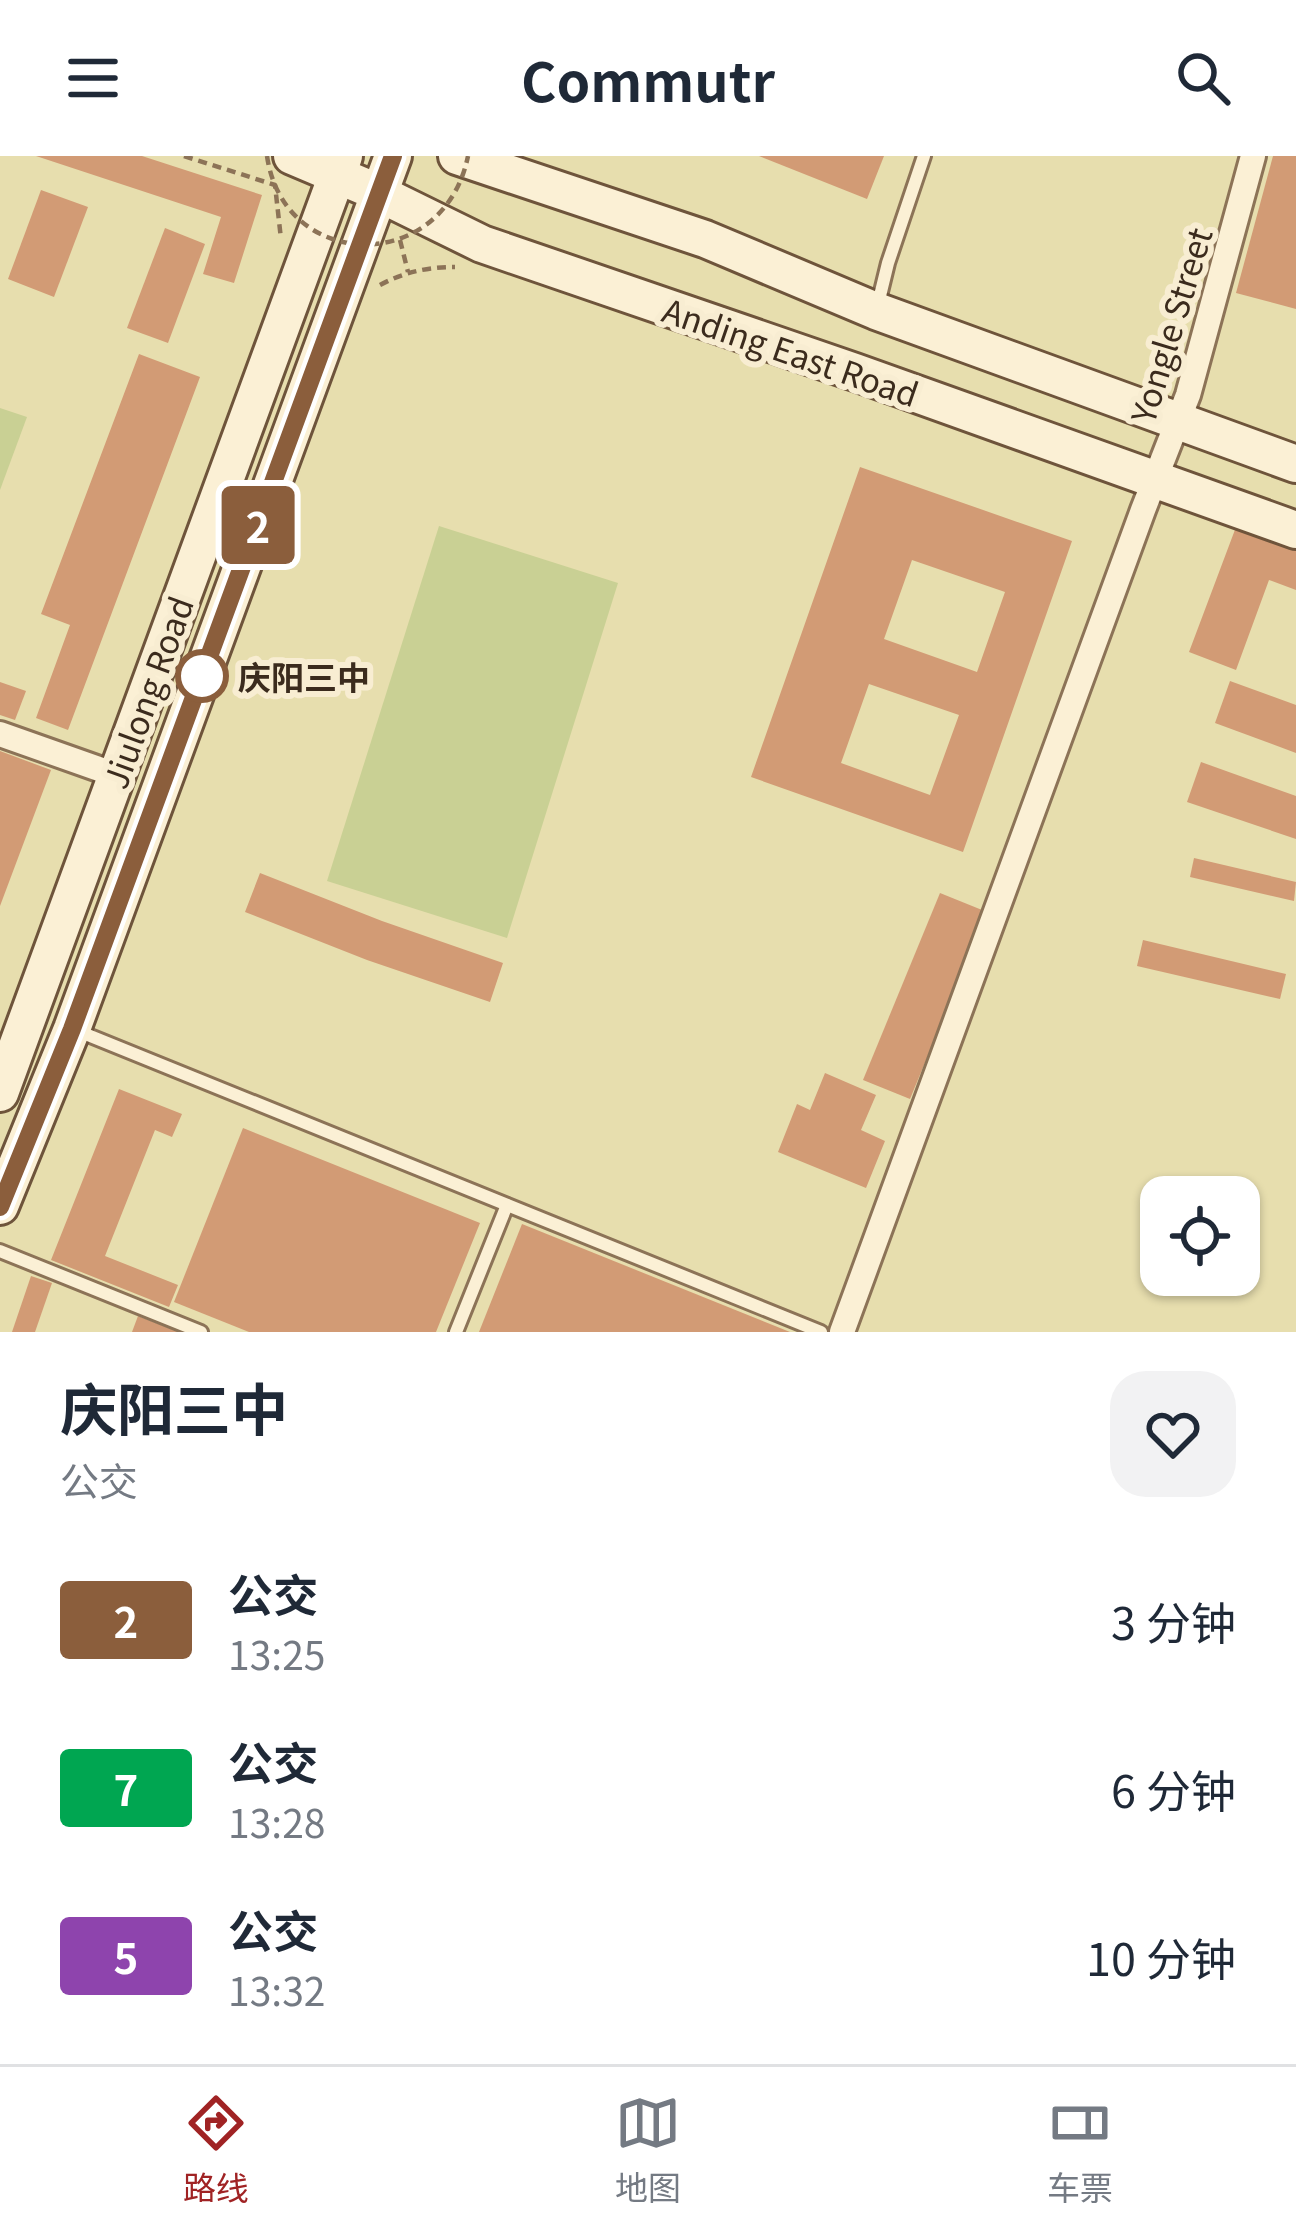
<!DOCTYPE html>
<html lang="zh">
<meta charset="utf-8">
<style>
body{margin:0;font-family:Georgia,"Noto Sans SC",serif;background:#f2f2f3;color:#1f2937;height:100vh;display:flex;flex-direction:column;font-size:45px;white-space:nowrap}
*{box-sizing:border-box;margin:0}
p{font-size:39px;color:#747a83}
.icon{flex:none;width:66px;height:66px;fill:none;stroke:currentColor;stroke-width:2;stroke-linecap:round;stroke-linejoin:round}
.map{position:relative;height:1176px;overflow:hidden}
.details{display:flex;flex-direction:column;background:#fff;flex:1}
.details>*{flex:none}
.badge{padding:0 24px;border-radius:9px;font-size:42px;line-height:78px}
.controls{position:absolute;left:1140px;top:1020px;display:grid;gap:24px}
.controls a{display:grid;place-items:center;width:120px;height:120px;border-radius:24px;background:#fff;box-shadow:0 3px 9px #0004;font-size:60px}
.map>.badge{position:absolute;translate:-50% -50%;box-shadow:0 0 0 6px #fff}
.round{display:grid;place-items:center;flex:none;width:126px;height:126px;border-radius:36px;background:#f2f2f3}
.head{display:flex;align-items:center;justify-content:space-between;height:204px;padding:0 60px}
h1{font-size:57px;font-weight:700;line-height:90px}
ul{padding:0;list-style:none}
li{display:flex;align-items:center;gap:36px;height:168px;padding:0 60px}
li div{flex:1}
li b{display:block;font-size:45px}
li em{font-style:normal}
li .badge{min-width:132px;font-weight:700;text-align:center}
header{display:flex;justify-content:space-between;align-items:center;height:156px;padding:0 60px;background:#fff;font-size:54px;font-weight:700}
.menu{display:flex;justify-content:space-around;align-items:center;height:168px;border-top:3px solid #e0e1e3;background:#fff;font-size:33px;color:#747a83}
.menu a{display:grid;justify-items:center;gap:6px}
.menu .on{color:#a02324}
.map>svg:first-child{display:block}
</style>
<header><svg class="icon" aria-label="menu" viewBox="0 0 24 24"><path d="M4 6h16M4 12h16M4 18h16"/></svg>Commutr<svg class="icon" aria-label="search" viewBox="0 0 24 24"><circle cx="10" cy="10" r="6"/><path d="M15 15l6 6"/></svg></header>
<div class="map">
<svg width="1296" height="1176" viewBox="0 0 1296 1176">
<rect width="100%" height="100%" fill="#f1e3c1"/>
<path fill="#e7deae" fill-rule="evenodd" d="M0,0H1296V1176H0ZM1161,1041H1239V1119H1161Z"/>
<g fill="#c9d094">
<path d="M0,252L27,261L0,334Z"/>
<path d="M439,370L618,427L507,782L327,725Z"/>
</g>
<g fill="#d29b75" fill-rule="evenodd">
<path d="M36,0H142L262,39L234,127L203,118L221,61Z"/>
<path d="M759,0H884L867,43Z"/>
<path d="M1273,0H1296V153L1236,137Z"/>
<path d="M41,34L88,51L54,141L8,123Z"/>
<path d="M165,72L205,88L168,187L127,172Z"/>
<path d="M139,198L200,221L68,574L36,562L70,469L41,458Z"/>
<path d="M860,311L1072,385L963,696L751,621ZM912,404L1005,436L977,516L884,483ZM869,528L959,559L930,639L841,607Z"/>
<path d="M1236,371L1296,394V434L1269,424L1236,514L1189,496Z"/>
<path d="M1230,525L1296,549V597L1215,567Z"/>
<path d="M0,526L26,535L15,564L0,559Z"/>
<path d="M0,595L51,614L0,750Z"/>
<path d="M1201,606L1296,640V683L1187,646Z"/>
<path d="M1194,702L1296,726L1294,745L1190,721Z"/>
<path d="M260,717L382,765L503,807L490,846L367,804L245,756Z"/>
<path d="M940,737L987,756L910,943L863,924Z"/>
<path d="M1143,784L1286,818L1280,843L1137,810Z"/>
<path d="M825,917L876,939L861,974L885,985L866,1032L778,996L797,948L810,954Z"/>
<path d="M119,933L182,958L172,981L155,974L105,1100L178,1129L169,1151L51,1104Z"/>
<path d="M243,972L480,1067L436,1176H249L174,1146Z"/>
<path d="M522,1068L790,1176H479Z"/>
<path d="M31,1120L52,1127L35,1176H12Z"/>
<path d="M138,1160L179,1176H132Z"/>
</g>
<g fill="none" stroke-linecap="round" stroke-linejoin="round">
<g stroke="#8c7357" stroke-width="18">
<g id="service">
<path d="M878,148L888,107L924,0"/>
<path d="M73,873L821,1176"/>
<path d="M0,1095L201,1176"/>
<path d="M456,1176L507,1049"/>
</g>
</g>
<g stroke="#8c7357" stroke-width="30">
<g id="minor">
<path d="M0,578L116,619"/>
<path d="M842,1176L1143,354L1188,239L1253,0"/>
</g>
</g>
<g stroke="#6e543b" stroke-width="42">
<g id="secondary">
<path d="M292,0L370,33L482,88L855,216L1296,374"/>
<path d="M457,0L705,83L876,155L1296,308"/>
<path d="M0,937L344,0"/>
<path d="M0,1050L72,873L393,0"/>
</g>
</g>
<g stroke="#8c7357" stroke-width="4.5" stroke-dasharray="9 6" stroke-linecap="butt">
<path d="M184,0L275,29L281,83"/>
<path d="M400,84L408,116"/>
<path d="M380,129C404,116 428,111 455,111"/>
</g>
<use href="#service" stroke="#fbf0d5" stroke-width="12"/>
<use href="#minor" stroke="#fbf0d5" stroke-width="24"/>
<use href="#secondary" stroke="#fbf0d5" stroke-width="36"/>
<path stroke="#8c7357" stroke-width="4.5" stroke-dasharray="9 6" stroke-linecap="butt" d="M267,0C284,117 444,119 468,0"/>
</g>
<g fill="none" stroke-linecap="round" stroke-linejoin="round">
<g stroke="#fff" stroke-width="27">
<path id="line" d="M0,1051L72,873L393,0"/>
</g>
<use href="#line" stroke="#8b5e3c" stroke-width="18"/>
</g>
<circle fill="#fff" stroke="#8b5e3c" stroke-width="6" cx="202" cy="520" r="24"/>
<g text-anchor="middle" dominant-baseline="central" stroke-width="12" stroke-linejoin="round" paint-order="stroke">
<g font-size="33" fill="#3b2b1d" stroke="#f8edd2">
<text transform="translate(1170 169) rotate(-73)">Yongle Street</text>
<text transform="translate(791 195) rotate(19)">Anding East Road</text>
<text transform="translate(147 536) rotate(-70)">Jiulong Road</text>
</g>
<g font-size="33" font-weight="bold" fill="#3b2b1d" stroke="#f8edd2" text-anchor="start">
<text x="238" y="520">庆阳三中</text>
</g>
</g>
</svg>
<div class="controls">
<a><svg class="icon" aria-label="locate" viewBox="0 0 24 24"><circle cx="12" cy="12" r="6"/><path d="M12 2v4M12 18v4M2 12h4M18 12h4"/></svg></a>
</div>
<b class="badge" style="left:258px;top:369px;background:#8b5e3c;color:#fff">2</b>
</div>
<section class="details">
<div class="head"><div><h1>庆阳三中</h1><p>公交</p></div><a class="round"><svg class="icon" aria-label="heart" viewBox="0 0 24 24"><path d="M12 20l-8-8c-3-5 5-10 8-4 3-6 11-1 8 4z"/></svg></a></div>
<ul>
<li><span class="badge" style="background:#8b5e3c;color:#fff">2</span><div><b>公交</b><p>13:25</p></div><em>3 分钟</em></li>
<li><span class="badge" style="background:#00a651;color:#fff">7</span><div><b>公交</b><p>13:28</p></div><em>6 分钟</em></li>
<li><span class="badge" style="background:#8e44ad;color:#fff">5</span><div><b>公交</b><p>13:32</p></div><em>10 分钟</em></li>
</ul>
</section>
<nav class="menu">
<a class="on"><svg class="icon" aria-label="directions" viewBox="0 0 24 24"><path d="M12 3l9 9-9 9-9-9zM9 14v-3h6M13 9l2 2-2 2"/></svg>路线</a>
<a><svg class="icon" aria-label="map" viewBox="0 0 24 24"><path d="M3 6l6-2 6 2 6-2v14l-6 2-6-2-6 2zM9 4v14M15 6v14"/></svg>地图</a>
<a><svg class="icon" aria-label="tickets" viewBox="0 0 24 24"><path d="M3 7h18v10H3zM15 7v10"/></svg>车票</a>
</nav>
